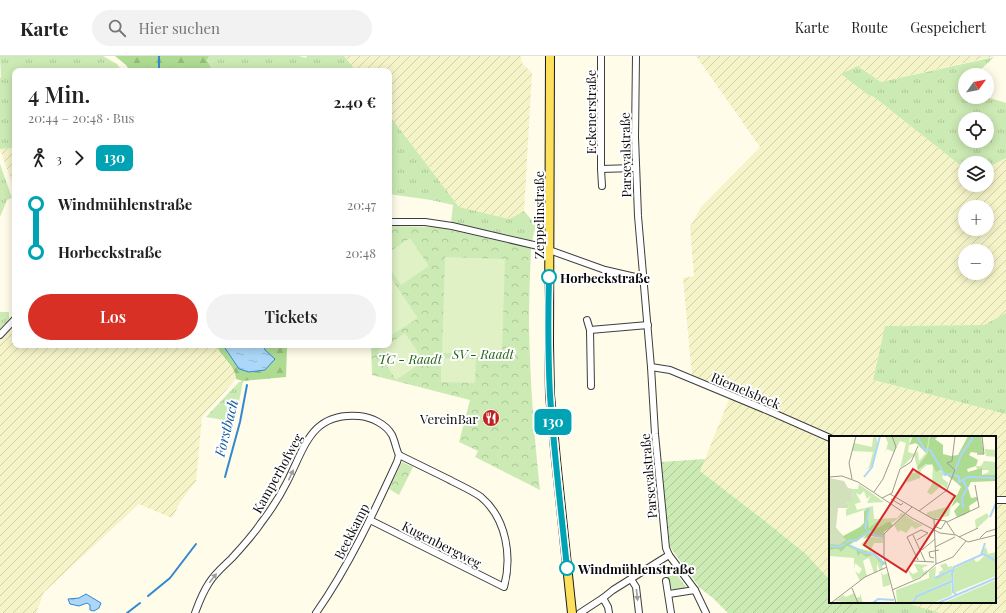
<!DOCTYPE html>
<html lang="de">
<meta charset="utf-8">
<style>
body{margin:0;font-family:"Playfair Display",serif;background:#f2f2f2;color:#222;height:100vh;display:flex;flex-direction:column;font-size:15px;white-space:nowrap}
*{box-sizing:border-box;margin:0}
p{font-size:13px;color:#767676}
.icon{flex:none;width:22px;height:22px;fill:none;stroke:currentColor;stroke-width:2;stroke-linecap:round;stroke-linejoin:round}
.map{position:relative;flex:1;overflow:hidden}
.drawer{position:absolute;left:12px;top:12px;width:380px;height:280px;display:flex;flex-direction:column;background:#fff;border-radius:8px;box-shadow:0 2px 10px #0003}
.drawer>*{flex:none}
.badge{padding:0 8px;border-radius:6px;font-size:14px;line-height:26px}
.needle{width:26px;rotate:57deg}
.buttons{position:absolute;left:958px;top:12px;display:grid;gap:8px}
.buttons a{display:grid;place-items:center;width:36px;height:36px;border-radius:50%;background:#fff;box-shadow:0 2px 10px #0003;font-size:20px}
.map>.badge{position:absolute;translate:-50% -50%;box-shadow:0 0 0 2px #fff}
.legs{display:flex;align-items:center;gap:6px;height:44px;padding:0 16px;font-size:13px}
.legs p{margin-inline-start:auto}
.overview{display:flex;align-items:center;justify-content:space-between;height:68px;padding:0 16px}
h1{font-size:22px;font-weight:600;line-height:30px}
.action{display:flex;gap:8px;margin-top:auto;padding:8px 16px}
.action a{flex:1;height:46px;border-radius:24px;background:#d93025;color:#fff;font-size:16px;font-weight:600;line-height:46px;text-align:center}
.action a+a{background:#f2f2f2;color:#222}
ul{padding:0 16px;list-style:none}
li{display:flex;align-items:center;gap:14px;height:48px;font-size:15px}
li i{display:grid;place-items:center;width:6px;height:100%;margin:0 5px;background:currentColor}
li i::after{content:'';width:10px;height:10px;margin:-5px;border:3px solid;border-radius:50%;background:#fff}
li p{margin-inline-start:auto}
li:first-child i{background:linear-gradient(#0000 50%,currentColor 0)}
li:last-child i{background:linear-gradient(currentColor 50%,#0000 0)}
header{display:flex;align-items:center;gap:24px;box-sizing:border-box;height:56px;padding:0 20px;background:#fff;border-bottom:1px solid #e0e0e0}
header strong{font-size:19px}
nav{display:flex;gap:22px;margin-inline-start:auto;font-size:14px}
.search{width:280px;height:36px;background:#f2f2f2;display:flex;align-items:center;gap:10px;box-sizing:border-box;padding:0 14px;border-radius:22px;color:#767676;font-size:15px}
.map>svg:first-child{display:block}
</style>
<header>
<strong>Karte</strong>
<div class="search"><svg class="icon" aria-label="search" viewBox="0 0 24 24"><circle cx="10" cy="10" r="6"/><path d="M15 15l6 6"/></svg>Hier suchen</div>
<nav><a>Karte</a><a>Route</a><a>Gespeichert</a></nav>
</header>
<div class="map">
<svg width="1006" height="557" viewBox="0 0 1006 557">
<defs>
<pattern id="farmland-furrows" width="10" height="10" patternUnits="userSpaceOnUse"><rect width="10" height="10" fill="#f5f4c9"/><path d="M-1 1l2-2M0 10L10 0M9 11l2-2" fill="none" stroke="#d1d0ab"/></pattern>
<pattern id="grass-tufts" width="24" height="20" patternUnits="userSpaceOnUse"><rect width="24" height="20" fill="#cceab3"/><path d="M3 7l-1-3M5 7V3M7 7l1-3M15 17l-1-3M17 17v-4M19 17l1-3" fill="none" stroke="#aec799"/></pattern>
<pattern id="forest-firs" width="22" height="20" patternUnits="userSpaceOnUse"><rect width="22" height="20" fill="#aedb92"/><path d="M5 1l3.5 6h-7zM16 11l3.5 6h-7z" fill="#94bb7d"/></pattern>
<pattern id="park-crowns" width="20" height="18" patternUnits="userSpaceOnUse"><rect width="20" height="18" fill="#cceab3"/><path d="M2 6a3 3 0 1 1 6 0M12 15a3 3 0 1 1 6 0" fill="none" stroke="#aec799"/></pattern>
<pattern id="garden-furrows" width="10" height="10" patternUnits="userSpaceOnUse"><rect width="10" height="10" fill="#cceab3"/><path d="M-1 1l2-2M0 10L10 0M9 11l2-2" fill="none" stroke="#aec799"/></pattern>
<pattern id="water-ripples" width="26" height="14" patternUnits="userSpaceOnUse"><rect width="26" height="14" fill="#add7f8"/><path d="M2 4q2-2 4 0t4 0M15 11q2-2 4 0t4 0" fill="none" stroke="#94b7d3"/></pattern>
</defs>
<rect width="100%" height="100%" fill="#fffcea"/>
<g fill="url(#farmland-furrows)" fill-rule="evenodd">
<path d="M344,0H521L522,7L532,17L524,155L509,163L459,151L389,59V15H356Z"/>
<path d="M696,0H995L881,26L859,10L868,39L874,41L965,113V129H987V112L1006,102V257L984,269L885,270L873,324L1006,358V557H940L903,546H995V381H830V524L806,498L765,465L700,415L730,341L692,320L683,222L694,220L690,171L701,151L760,91ZM965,151H987V173H965ZM965,195H987V217H965Z"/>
<path d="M15,92V136L0,93Z"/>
<path d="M15,189V255L13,254V199Z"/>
<path d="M15,270V289H216L218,294L236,317V323L202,361L196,425L181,445L172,462L139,448L44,536L36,557H0V285Z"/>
</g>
<g fill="url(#grass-tufts)" fill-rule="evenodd">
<path d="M0,0H103L117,8L122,15H15V92L0,93V22L1,21Z"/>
<path d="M209,0H299L306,2L307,0H344L356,15H213L207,3Z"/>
<path d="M994,1L975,19H965V28L961,33L965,34V41H987L1006,47V102L987,112V107H965V113L874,41L868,39L841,18L858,10L881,26ZM965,63H987V85H965Z"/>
<path d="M389,59L459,151L509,163L524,155L536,169L532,185L451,167L453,149L431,144L389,138Z"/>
<path d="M0,108L12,142L7,144L0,161Z"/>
<path d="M0,256H9V263L0,274Z"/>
<path d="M1006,257V358L873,324L885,270L984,269Z"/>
<path d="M243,325L235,366L206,361L239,326Z"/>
<path d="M852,546H877L885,548L886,546H903L940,557H862Z"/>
</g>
<g fill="url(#forest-firs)">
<path d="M115,0H209L207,4L213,15H130L126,9Z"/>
<path d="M216,289H269L270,292H287L286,321L243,325L236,323C236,310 221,301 216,289Z"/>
</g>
<g fill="url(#park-crowns)">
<path d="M389,170L437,171L531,192C530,218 529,243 529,269C530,324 534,379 540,434L475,401L478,395L459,386L470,344L372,319L371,289H389Z"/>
<path d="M402,406L413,411L399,439L389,433Z"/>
<path d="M667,512L673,514L686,531L685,532L674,534L670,532Z"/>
</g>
<path fill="url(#garden-furrows)" d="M705,403L700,415L765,465L806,498L830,524V546H852L862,557H728L713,542L700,532L670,491L661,406Z"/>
<g fill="#dff1c5">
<path d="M410,182L429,210L401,229L389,211V196Z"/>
<path d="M445,201L505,203L502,299L442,297Z"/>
<path d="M389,219L418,262L389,281Z"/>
<path d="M405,277L424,305L396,324L377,295L387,289H389V288Z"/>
<path d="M441,302L476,303L475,327L441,326Z"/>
</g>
<g fill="url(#water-ripples)" stroke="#3188d1">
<path d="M223,289H264L265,294L275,303L265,314L249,316L239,313Z"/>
<path d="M86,538L101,547L99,552L94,555L90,554V549L87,547L79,550L70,548L68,543L79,542Z"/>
</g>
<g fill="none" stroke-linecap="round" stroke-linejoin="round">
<g stroke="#3188d1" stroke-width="2">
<path d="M159,15V0"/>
<path d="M225,421L240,366L247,329"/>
<path d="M148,540L170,522L196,488"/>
<path d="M127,557L140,547"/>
</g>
<g stroke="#3e3e3e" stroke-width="8">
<g id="minor">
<path d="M601,0V113L635,112"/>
<path d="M636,0L635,81L638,160L651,311L655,378L666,492L669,499L695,534L706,557"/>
<path d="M601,113L602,130"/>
<path d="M389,166H425L452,170L538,190L605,214L644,223"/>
<path d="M587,264L590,274L591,330"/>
<path d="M590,274L648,269"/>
<path d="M0,279L15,263"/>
<path d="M651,311L670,314L771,356L830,382"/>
<path d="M995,444H1006"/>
<path d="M631,523L636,531L639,557"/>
<path d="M666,525L671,557"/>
<path d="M669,538L695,534"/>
<path d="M603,542L608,551L609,557"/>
<path d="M195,557C199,546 203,536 209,527C215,517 224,510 232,502C242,491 253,479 261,467C271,454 280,440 287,426C305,391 311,356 359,360C371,361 386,368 392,379C395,385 396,393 399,399C415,407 432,415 448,423C459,429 471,434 481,441C507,463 512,501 504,531L370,464"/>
<path d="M316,557C349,510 373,458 397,406L399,399"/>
<path d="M580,557L603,542L613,534L669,499"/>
</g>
</g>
<g stroke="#1c1c1c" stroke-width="10">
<path id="major" d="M550,0L549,288L550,339L556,404L572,557"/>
</g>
<use href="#minor" stroke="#fff" stroke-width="6"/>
<use href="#major" stroke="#fde05b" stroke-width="8"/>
</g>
<defs><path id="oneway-solid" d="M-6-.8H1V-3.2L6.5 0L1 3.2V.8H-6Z"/></defs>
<g fill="#9d9d9d">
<use href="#oneway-solid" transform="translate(291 419) rotate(-65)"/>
<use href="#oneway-solid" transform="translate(213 522) rotate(-52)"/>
<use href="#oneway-solid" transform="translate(637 539) rotate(84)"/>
</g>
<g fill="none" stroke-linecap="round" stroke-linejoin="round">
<g stroke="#fff" stroke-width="9">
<path id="line-1" d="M549,221C548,260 548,300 550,339C554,397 561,454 567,512"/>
</g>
<use href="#line-1" stroke="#00a3b4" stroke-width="6"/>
</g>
<defs>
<g id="restaurant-disc" transform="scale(0.9)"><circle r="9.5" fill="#bf2220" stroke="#fff"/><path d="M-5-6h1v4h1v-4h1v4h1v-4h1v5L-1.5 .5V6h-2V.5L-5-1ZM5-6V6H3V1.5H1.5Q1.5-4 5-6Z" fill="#fff"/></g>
</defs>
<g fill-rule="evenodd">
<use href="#restaurant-disc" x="491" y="362"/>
</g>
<g fill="#fff" stroke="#00a3b4" stroke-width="2">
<circle cx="549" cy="221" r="7"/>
<circle cx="567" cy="512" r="7"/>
</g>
<g text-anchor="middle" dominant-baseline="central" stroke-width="4" stroke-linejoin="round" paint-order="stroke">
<g font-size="13" fill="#0b0b0b" stroke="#fff">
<text transform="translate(590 56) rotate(-90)">Eckenerstraße</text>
<text transform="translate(625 99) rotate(-91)">Parsevalstraße</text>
<text transform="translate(538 159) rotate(-90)">Zeppelinstraße</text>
<text transform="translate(746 334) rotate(23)">Riemelsbeck</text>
<text transform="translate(277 417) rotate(-61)">Kamperhofweg</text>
<text transform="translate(648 420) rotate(-95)">Parsevalstraße</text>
<text transform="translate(351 475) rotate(-63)">Beekkamp</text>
<text transform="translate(442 488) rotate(27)">Kugenbergweg</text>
</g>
<g font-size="13" font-weight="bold" fill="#0b0b0b" stroke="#fff" text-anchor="start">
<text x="560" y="221">Horbeckstraße</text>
<text x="578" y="512">Windmühlenstraße</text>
</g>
<g font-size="13" font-style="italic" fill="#25641a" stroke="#fff">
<text x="483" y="297">SV - Raadt</text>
<text x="410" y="302">TC - Raadt</text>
</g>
<g font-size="13" fill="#0b0b0b" stroke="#fff" text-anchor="end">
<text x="478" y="362">VereinBar</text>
</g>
<g font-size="14" font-style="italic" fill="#1259a0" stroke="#fff">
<text transform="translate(226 372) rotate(-76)">Forstbach</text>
</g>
</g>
<g transform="translate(829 380)">
<rect width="167" height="167" fill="#fffcea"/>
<path d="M47,0L49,10L43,31L36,33L40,31L44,16L23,15L25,7L43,11L44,2ZM56,0H84L85,3L81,2L79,16L85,18L89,15L90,25L97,17L98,5L101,0L98,18L88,31L85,19L71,33L77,7L71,5L65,16L58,13L56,17L59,7ZM154,3L156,13L167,14V21L157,20ZM155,25L167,26L166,41L153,39L160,36L159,34H148L147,30H152ZM99,27L105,29L115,38L113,42L119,47L118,53L113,49L102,59L98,56L103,48L104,29H98L92,34L91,42L77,47L83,34L84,38ZM30,48L55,66L38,67L42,59L38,63L35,55L31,59L27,57L32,66L26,68L28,74L44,70L45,83L68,82L72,77L75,78L63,87L61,85L48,94L44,92L50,86L40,92L39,72L37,79L38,73L17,80V73L20,72L18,66L23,64L24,53H29ZM158,77L160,81L147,93L146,84ZM41,101L54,102V107H45L42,114L46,115V119L29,112L41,115L32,108ZM18,110L27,114L29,119L32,117L37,121L45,119L50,123L54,133L51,135L48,127V136L45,137L40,122L37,123L34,125L38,140L31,145L26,135L30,138L33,133L26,127L25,134V122L0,120L1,114L9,113L12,116ZM157,111L159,118L167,116V125L152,116ZM155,120L167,126V140L125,157L124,133L145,123L147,126L150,125ZM117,127L119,131L123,130L124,132L110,139V136L114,134L111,129ZM85,128L100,129L93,132L95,136L98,134V138L84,144L78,133L84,138L89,136ZM107,130L106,142L122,136V144L88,159L84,167H68L67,154L100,142V135ZM52,135L54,139L60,137L61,149L54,151ZM167,144V167H114ZM122,146L123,159L104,167H85L88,160ZM25,157L27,162L31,161V157L34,167L6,165L14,159L17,161Z" fill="#cceab3"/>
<path d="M84,0H100L97,17L87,7L80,9ZM101,0H110L106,3L114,9V18L122,20L129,19L139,0H152L155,18L142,16L140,19L149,24L147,30L138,33L139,36L153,32V39H167V45L142,46L139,52L142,62L148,61L149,64L140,70L141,75L135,79L128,81L125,75L131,68L128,66L122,71L132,51L128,47L111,34L107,36L103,28H97L89,34L88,31L98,18ZM39,72L40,92L49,85L45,94L61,85L64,90L55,96L54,102L42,100L34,103L37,99L20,109L45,118L58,128L53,129L45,119L37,121L32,117L29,120L27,114L18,110L12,116L9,113L0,114V103L7,92L14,100L31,91L35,87V75Z" fill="#aedb92"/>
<path d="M0,42L15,45L19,52L24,53L23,65L18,66L20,72H9L7,92L17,104L10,109L0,108Z" fill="#d2e0bb"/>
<path d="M75,78L85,85L94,89L86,93L83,90L77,97L72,94L69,96L65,89Z" fill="#cceab3"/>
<path d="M122,70L120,80L105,83L97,79L99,76Z" fill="#cceab3"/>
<path fill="none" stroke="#add7f8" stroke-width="2" d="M88,0L95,13L101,14L116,39L123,38M126,35L132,19L145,0M124,38L130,41V46L139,41L167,42M35,41L43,31L51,0M134,72L133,62L138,52L134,44M161,81L167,67M36,93L40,72M17,107L21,104L27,105L40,95L47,100H54M20,109L36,117L45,118L52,124L53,130M0,110L10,111L16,108M152,119L156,107M106,142L123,134M128,159L124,156L123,137L125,131L154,118L167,125M44,167L49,163L65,164M84,167L88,160L123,145M109,167L167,142"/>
<path fill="none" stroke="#9d9c91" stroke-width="1" d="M148,18H155L153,0M0,41L13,40L29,46L83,82L111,97L127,99L139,106L167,99M23,43L20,27L27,0M45,56L54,43L67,11L63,0M61,58L104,83L117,85L126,99M53,62L63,57L71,33L82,26L89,10M62,63L72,69L74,67M90,75L118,54L126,34L118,27L123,25L126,0M105,83L107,128M118,86L150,71L146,49M105,90L112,93L117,85M84,99L96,125M130,101L149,92M151,102L157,96L167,93M88,104L99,97L92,94L78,101L89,124M106,111L126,101M93,114L106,103M105,122L101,121L100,116L110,114M85,125L105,126M23,152L29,167M63,154L91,142L107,128L124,121L137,105M2,167L36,141L58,131M67,167L55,121V98L83,71"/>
<path fill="#d62828" fill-opacity="0.15" stroke="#d62828" stroke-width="2" d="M84,33L126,60L77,136L35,109Z"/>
<rect width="167" height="167" fill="none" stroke="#0b0b0b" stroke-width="2"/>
</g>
</svg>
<div class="buttons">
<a><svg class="needle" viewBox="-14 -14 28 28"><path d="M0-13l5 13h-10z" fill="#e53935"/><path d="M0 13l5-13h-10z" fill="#767676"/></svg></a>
<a><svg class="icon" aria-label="locate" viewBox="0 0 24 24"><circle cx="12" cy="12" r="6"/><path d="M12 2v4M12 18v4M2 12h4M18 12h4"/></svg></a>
<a><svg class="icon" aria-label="layers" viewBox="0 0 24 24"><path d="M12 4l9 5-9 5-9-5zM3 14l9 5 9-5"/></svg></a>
<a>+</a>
<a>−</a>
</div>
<b class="badge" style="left:553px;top:366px;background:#00a3b4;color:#fff">130</b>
<section class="drawer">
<div class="overview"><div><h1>4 Min.</h1><p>20:44 – 20:48 · Bus</p></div><b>2.40 €</b></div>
<div class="legs"><svg class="icon" aria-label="walk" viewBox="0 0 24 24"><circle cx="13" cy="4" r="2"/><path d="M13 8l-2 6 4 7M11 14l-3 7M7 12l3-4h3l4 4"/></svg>3<svg class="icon" aria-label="forward" viewBox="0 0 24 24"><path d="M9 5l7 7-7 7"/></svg><b class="badge" style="background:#00a3b4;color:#fff">130</b></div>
<ul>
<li><i style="color:#00a3b4"></i><b>Windmühlenstraße</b><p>20:47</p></li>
<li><i style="color:#00a3b4"></i><b>Horbeckstraße</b><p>20:48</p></li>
</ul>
<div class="action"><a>Los</a><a>Tickets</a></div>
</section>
</div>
